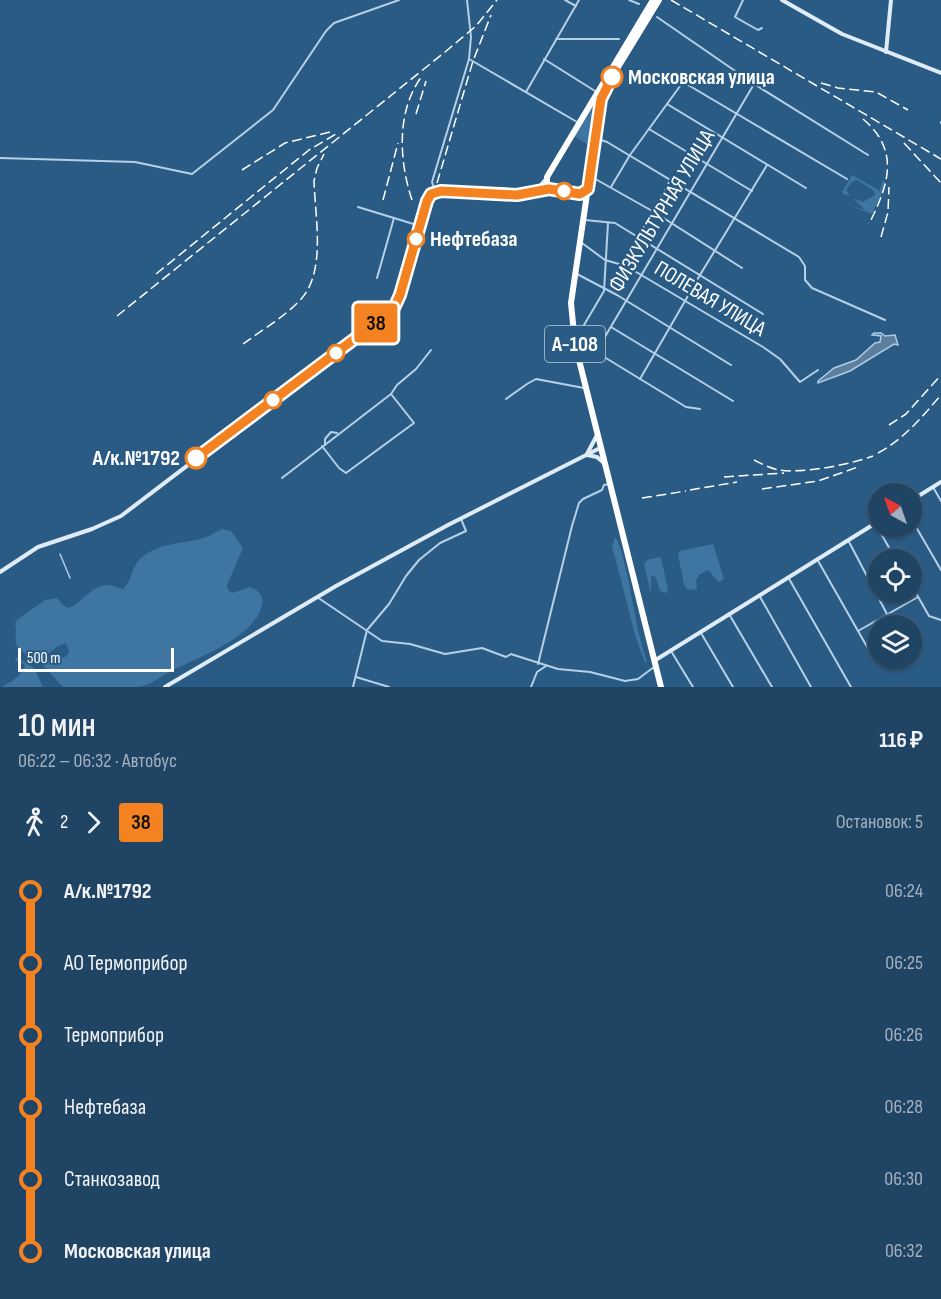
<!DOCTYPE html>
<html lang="ru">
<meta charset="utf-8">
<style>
body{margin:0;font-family:"Sofia Sans Condensed",sans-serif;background:#2d4e6d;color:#f1f3f6;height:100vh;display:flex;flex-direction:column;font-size:22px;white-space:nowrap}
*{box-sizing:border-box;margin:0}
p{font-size:20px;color:#a2b0bf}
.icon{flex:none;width:33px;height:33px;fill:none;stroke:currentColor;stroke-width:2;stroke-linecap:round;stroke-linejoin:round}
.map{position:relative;height:687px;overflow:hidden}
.panel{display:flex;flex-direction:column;background:#204464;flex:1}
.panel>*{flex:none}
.badge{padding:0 12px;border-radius:4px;font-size:21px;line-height:39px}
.needle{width:39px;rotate:320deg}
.buttons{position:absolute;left:868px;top:483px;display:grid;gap:12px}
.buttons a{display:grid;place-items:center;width:54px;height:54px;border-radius:50%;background:#204464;box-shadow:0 2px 4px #0004,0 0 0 2px #3d5c78;font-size:30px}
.scale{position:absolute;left:18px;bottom:15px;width:156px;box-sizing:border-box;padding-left:6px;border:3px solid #fff;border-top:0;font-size:16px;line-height:21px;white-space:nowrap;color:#fff;-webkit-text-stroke:4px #2a5b85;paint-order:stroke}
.map>.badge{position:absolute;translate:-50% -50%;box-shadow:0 0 0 3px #fff}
.legs{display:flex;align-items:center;gap:9px;height:66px;padding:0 18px;font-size:20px}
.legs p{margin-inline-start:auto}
.head{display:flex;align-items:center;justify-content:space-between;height:102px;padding:0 18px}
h1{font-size:33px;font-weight:600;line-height:45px}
ul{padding:0 18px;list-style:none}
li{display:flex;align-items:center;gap:21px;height:72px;font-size:22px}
li i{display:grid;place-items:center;width:9px;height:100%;margin:0 8px;background:currentColor}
li i::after{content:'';width:15px;height:15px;margin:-8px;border:4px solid;border-radius:50%;background:#204464}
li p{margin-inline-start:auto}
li:first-child i{background:linear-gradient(#0000 50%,currentColor 0)}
li:last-child i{background:linear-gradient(currentColor 50%,#0000 0)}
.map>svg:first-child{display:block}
</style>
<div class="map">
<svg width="941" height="687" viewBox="0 0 941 687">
<rect width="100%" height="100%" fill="#2a5b85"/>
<g fill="#3f75a1">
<path d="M592,108L597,109L592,147L574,136Z"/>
<path d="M852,175L880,191L882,181H885L881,195L872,214L848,205L865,210L853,198L863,202L875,195L874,191L857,180L852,182L846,190L850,196L843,194L842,192Z"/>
<path d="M222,529L231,531L243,548L227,585L228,590L232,593L250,587C258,590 264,596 262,604C257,637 197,658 171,671C160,677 151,685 138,687C115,687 87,687 63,687L41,663C49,656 58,661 67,656L69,651L66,643L58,646L40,660C33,658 18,651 16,644C14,637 18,633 15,624L17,620L45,600L57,598L64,606L69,608C83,602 92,585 108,585C113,585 118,588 123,589C134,578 130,568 142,557C159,544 176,544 196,540C205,538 213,534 222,529Z"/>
<path d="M615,537C624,546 635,617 639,634C641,643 644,652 647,662L645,663L635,635L614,553L612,547Z"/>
<path d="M713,544L724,579L719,582L708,570L699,575L696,580L697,589L688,590L684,585L678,554L680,551Z"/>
<path d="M659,557L661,558L668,589L667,593L660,591L656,578L653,575L651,577V594L644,564L647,560Z"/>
<path d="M16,657L34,668L43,687H1C10,683 23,675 25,665L15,660Z"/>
</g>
<path fill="#5e7f9b" stroke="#aacde7" stroke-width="1.5" d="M874,333H881L885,336L895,335L898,345L894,344L850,371L818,383V381L834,368L856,360L875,343L880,342L881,336L872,335Z"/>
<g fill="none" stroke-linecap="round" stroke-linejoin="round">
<path stroke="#aacde7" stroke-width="1.5" d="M60,554L70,578"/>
<g stroke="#b5d1e7" stroke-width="2">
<path d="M565,0L576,6"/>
<path d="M629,0L639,4"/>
<path d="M743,0L735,17L758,30L762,28"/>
<path d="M657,17L754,84L868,155"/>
<path d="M556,39H619"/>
<path d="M469,59L577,122"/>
<path d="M544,59L595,91"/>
<path d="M526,92L579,0"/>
<path d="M667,104L806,188"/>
<path d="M941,122V123"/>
<path d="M649,129L752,191"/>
<path d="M595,138L607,142L799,257L805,266V280L812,288L885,320"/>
<path d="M0,158L135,162L192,174L273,110L326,31L334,23L399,0"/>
<path d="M590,176L654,212L742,268"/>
<path d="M611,187L630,155L683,82L847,179"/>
<path d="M438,190L434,188L432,182L469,59L471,37L467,0"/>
<path d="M358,207L420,226"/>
<path d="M585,220L615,223L763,314"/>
<path d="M582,243L605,260L626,266L763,347L780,359L800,382L818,370"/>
<path d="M623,264L670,181"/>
<path d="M577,274L617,295L731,365"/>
<path d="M377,278L394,218"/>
<path d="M584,325L604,291L608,223"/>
<path d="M611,327L733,401"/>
<path d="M578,344L596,352L686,407L700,409"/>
<path d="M596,352L754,84"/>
<path d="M640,379L700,275L767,165"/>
<path d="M506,399L527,384L536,379L584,388"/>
<path d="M325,445V439L331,432L337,433"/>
<path d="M322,446L339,468L346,473L414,423L391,394L397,385L416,369L431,350"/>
<path d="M282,478L391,394"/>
<path d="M933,487L941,501"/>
<path d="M912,520L941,570"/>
<path d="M875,523L896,560"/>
<path d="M848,540L888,616"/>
<path d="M817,559L870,652"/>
<path d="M788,577L851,687"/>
<path d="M912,586L929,616L941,620"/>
<path d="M759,595L811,687"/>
<path d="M317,597L382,641L410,644L445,654L482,648L506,657L511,654L517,656L558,669L590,672L625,681L638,679L654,667"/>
<path d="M729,614L772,687"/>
<path d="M858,631L918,597"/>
<path d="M701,633L733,687"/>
<path d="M671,651L693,687"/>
<path d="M538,664L572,526L579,503L583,499L602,490L604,485L609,484"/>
<path d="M356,677L389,687"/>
<path d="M353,687L367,630L389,604L406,576L419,560L440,543L466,531L461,519"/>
<path d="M531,687L537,672L546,666"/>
</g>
<g stroke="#dfecf7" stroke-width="4">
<path d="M782,0L842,34L941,73"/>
<path d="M886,52L891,0"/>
<path d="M536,191L546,179"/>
<path d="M587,454L597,435"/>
<path d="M587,455L597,457L604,463"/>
<path d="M912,500L941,482"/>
<path d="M0,572L38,547L92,529L121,516L392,310L400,295L427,201L431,194L441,191L517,195L551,190"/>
<path d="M654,661L879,521"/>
<path d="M165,687L336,586L448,525L600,448"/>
</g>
<g stroke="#fff" stroke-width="6">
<path d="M659,0L612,77L601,99L571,303L575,344L661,687"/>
<path d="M588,189C579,197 556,192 547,186V177L653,0"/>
</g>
<g stroke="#fff" stroke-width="1.5" stroke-dasharray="10 4.5" stroke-linecap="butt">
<path d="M671,0L941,159"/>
<path d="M821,83L838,88L876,92L908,110"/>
<path d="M416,114L426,81"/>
<path d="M863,119C901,151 888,186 869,224"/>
<path d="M904,143L941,183"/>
<path d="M242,170L285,143L330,132"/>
<path d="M437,183L473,61L491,15"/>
<path d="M383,200L398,143"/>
<path d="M412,200C399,161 396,111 422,76"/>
<path d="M881,237L888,212L889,187"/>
<path d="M156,274L309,150L336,134"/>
<path d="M117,316L445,52L476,26L497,0"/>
<path d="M243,344C262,330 286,316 302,298C326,270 315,216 314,181L317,168L324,154"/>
<path d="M889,425L906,414L941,375"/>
<path d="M878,453C904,439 922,417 941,395"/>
<path d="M754,460C762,464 771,469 780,470C802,474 852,464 873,456"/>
<path d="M724,477L784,473"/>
<path d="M762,489L818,481L858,467"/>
<path d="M690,490L737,482"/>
<path d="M642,498L686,491"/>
</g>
</g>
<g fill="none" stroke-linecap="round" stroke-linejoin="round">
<g stroke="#fff" stroke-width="14">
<path id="line-1" d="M196,458L393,310L400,295L427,201L431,194L441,191L517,195L549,189L580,194L588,189L601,99L612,77"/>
</g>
<use href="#line-1" stroke="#f58220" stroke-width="9"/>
</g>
<g fill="#fff" stroke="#f58220" stroke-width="3">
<circle cx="612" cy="77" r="10"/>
<circle cx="564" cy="191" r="8"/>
<circle cx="416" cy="239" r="8"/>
<circle cx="336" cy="353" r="8"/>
<circle cx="273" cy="400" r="8"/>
<circle cx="196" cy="458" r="10"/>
</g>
<g text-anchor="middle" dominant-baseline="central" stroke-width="5" stroke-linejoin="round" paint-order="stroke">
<rect fill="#2a5b85" stroke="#bfceda" stroke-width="1.5" x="545" y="326" width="60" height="36" rx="4.5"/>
<g font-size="21" font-weight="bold" fill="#fff">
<text x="575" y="344">А-108</text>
</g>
<g font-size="22" font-weight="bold" fill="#fff" stroke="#2a5b85" text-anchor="start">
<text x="628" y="77">Московская улица</text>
<text x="430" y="239">Нефтебаза</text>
<text x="180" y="458" text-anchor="end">А/к.№1792</text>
</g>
<g font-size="22" fill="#fff" stroke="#2a5b85">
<text transform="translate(662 211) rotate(-59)">ФИЗКУЛЬТУРНАЯ УЛИЦА</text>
<text transform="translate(710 299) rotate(31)">ПОЛЕВАЯ УЛИЦА</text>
</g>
</g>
</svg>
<div class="buttons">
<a><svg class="needle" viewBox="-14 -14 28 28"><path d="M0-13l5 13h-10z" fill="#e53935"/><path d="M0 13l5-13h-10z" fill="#a2b0bf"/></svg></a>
<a><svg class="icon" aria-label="locate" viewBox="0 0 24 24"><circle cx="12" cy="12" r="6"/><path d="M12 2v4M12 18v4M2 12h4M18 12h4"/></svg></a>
<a><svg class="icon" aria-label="layers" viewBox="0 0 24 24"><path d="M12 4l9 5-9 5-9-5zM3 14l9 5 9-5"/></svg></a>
</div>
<div class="scale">500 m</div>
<b class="badge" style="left:376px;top:323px;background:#f58220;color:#111">38</b>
</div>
<section class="panel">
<div class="head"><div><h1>10 мин</h1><p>06:22 – 06:32 · Автобус</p></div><b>116 ₽</b></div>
<div class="legs"><svg class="icon" aria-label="walk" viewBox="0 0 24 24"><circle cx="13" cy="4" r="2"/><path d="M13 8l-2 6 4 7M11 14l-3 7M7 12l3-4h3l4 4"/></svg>2<svg class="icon" aria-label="forward" viewBox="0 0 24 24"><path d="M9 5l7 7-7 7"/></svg><b class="badge" style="background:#f58220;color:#111">38</b><p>Остановок: 5</p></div>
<ul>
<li><i style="color:#f58220"></i><b>А/к.№1792</b><p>06:24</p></li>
<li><i style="color:#f58220"></i><span>АО Термоприбор</span><p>06:25</p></li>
<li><i style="color:#f58220"></i><span>Термоприбор</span><p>06:26</p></li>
<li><i style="color:#f58220"></i><span>Нефтебаза</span><p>06:28</p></li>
<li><i style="color:#f58220"></i><span>Станкозавод</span><p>06:30</p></li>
<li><i style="color:#f58220"></i><b>Московская улица</b><p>06:32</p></li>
</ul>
</section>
